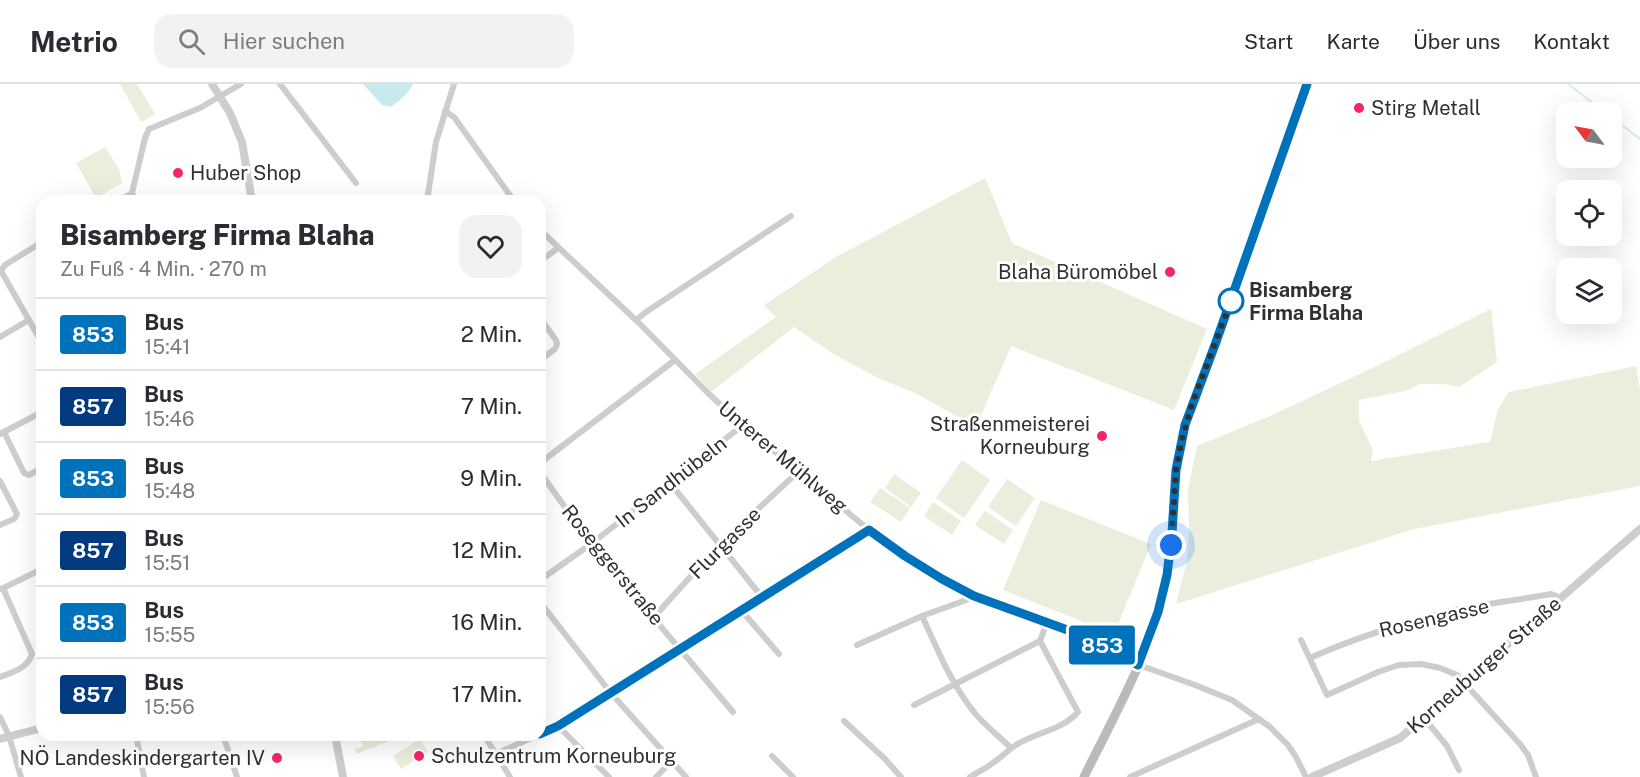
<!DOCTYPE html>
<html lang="de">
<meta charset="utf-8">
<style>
body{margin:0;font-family:"Public Sans",sans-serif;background:#f2f2f3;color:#2b2b33;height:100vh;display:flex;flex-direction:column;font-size:22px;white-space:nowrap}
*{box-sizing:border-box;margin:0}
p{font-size:20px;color:#7c7c81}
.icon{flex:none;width:33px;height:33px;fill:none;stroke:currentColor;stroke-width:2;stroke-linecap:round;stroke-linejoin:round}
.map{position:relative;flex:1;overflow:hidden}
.side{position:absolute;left:36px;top:111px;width:510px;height:546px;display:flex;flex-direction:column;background:#fff;border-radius:18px;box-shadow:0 6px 24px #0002}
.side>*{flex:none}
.badge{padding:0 12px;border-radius:4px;font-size:21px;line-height:39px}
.needle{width:39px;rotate:302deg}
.controls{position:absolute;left:1556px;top:18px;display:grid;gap:12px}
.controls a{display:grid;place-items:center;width:66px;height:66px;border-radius:12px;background:#fff;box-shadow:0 6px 24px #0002;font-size:30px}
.you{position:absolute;width:30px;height:30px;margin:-15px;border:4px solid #fff;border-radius:50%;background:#1a73e8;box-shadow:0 0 0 9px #1a73e833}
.map>.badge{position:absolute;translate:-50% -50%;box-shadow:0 0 0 3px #fff}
.round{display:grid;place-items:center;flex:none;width:63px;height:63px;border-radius:18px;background:#f2f2f3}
.head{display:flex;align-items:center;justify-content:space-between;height:102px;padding:0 24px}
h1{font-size:28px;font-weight:800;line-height:45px}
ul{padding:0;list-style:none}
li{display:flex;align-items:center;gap:18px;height:72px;padding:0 24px;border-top:2px solid #e1e1e2}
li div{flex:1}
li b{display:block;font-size:22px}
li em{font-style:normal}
li .badge{min-width:66px;font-weight:700;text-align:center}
header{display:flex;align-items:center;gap:36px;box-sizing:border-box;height:84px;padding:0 30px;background:#fff;border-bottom:2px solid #e1e1e2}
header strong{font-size:28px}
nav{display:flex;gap:33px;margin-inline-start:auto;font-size:21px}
.search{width:420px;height:54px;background:#f2f2f3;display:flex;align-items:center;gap:15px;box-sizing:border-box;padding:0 21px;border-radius:18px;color:#7c7c81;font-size:22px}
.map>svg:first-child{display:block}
</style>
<header>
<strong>Metrio</strong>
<div class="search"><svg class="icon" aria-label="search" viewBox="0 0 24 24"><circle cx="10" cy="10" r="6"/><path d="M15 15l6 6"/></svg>Hier suchen</div>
<nav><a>Start</a><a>Karte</a><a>Über uns</a><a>Kontakt</a></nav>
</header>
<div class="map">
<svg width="1640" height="693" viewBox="0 0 1640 693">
<rect width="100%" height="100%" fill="#fff"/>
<g fill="#ebeedd">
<path d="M120,0H137L155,30L141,38Z"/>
<path d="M105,63L119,85L122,99L96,114L76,79Z"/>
<path d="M985,94L1012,159L1207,245L1174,326L1011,262L976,343L917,310L878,294L832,269L794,243L711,308L695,290L776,233L764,221L836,173Z"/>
<path d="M1491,225L1497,278L1459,303L1444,300H1420L1405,307L1359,316V337L1373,366L1371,377L1490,358L1498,325L1509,308L1636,282L1640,306V402L1414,445L1176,520L1187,477L1189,447L1188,405L1197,362L1268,333L1379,281Z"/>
<path d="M962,376L990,396L964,434L936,414Z"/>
<path d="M894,390L921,409L911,423L885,404Z"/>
<path d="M1007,395L1035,414L1016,442L988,423Z"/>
<path d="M880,404L910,424L901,438L870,418Z"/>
<path d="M1041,416L1151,460L1114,550L1003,506Z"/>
<path d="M933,418L961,437L952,451L924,432Z"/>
<path d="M985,427L1013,446L1004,460L975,441Z"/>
<path d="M358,651H389L380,656L392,651H405L356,670L355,665L363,662Z"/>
<path d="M420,655L428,668L401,685L393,672Z"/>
</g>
<path fill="#c8eaef" d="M363,0H413C409,9 399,18 390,23L382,21Z"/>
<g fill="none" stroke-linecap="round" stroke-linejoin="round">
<g stroke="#c8eaef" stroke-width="1.5">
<path d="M1568,0L1605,28"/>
<path d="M1611,33L1640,55"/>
</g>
<g stroke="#cdcdcd" stroke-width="6">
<path d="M280,0L356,99"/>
<path d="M445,27L454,33L514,117"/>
<path d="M119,117L132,109"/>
<path d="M136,117L132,109L145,54L149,45L200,24L241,0"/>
<path d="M427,117L436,58L454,0"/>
<path d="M540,146L639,239L709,310L743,341L869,446L905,472L942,495L974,512L1084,552L1139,581L1195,601L1232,616L1270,643L1288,661L1296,673L1306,693"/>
<path d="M42,158L5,181L1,187L42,259"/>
<path d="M540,177L558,164"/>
<path d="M540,234L556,256L557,260L555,265L540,276"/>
<path d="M636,236L646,228L791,132"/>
<path d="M0,253L29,236"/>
<path d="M4,348L24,389L29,391L42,384"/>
<path d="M0,350L42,328"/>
<path d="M540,379L675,276"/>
<path d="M540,388L591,460L733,628"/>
<path d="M0,397L17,430L14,435L0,441"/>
<path d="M670,399L762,513"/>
<path d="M540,496L591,460L743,341"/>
<path d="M1,505L42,485"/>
<path d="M540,518L610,608L686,693"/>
<path d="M741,526L779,570"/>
<path d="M922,532C937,564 951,600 974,628C984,641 999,652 1011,664"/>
<path d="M654,533L719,461L799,387"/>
<path d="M1301,556L1327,611L1378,588L1399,581L1421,580L1440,584L1457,591L1520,660L1528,671L1536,693"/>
<path d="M857,561L922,532L969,515L974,512"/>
<path d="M1310,574C1355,554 1402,539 1450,527C1483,520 1518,516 1551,510L1561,514"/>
<path d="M0,593C13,588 27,585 32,570L3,504"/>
<path d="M914,621L1040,557"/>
<path d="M0,633L9,652L21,693"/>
<path d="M1424,634L1447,662L1459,686"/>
<path d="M844,637L884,674L901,693"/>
<path d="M558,642L609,693"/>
<path d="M540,650L558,642L681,566L869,446"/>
<path d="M136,651L144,693"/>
<path d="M223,651L237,693"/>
<path d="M484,651L510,693"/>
<path d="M496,670L538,651"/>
<path d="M772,672L793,693"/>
<path d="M656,693L672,677"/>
<path d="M970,693C978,688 987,684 994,678C1002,673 1008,666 1016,661C1036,648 1063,646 1078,628L1040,557L1047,538"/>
<path d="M1130,693L1259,635"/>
</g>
<g stroke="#cdcdcd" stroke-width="8">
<path d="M212,0L230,29L242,58L252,117"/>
<path d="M335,651L343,693"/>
<path d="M0,655L42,644"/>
<path d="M1312,693L1400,654L1640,445"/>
</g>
<path stroke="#bababa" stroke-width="9" d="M1084,693C1116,628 1154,563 1167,492C1175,445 1171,397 1183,352C1194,306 1215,263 1230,219C1256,146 1279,72 1307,0"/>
</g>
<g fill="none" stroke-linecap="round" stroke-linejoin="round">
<g stroke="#fff" stroke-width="14">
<path id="line" d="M540,650L558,642L869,446L905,472L942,495L974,512L1084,552L1138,581L1158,528L1167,491L1172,449L1176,386L1185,341L1216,258L1307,0"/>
</g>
<use href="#line" stroke="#0072bc" stroke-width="9"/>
<path stroke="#303030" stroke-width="6" stroke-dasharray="0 10.8" d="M1171,461L1176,386L1182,355L1192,320L1231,217"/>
</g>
<g fill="#f32669" stroke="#fff" stroke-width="2">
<circle cx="1359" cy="24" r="6"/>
<circle cx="178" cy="89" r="6"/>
<circle cx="1170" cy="188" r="6"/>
<circle cx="1102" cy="352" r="6"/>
<circle cx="419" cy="672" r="6"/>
<circle cx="277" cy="674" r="6"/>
</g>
<circle fill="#fff" stroke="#0072bc" stroke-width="3" cx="1231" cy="217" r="12"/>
<g text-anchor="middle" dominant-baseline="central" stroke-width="6" stroke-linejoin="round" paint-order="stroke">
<g font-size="20" fill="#303030" stroke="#fff" text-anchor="start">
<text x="1371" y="24">Stirg Metall</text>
<text x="190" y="89">Huber Shop</text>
<text x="1158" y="188" text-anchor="end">Blaha Büromöbel</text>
<text x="1090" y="340" text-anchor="end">Straßenmeisterei<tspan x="1090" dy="23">Korneuburg</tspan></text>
<text x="431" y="672">Schulzentrum Korneuburg</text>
<text x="265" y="674" text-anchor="end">NÖ Landeskindergarten IV</text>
</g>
<g font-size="20" font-weight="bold" fill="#303030" stroke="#fff" text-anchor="start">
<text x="1249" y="206">Bisamberg<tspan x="1249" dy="23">Firma Blaha</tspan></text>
</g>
<g font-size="20" fill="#303030" stroke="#fff">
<text transform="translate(783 373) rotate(40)">Unterer Mühlweg</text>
<text transform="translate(671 398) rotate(-38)">In Sandhübeln</text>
<text transform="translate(725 459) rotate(-45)">Flurgasse</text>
<text transform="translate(613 481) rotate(51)">Roseggerstraße</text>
<text transform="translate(1434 534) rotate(-13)">Rosengasse</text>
<text transform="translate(1484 581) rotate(-41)">Korneuburger Straße</text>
</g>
</g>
</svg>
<div class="controls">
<a><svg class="needle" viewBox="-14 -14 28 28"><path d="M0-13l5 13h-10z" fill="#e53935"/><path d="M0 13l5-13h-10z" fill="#7c7c81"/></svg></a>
<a><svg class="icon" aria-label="locate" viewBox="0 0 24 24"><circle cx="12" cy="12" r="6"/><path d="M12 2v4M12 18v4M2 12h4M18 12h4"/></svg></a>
<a><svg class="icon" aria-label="layers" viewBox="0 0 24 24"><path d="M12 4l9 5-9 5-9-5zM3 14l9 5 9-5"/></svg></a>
</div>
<div class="you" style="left:1171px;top:461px"></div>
<b class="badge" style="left:1102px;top:561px;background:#0072bc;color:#fff">853</b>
<section class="side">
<div class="head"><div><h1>Bisamberg Firma Blaha</h1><p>Zu Fuß · 4 Min. · 270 m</p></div><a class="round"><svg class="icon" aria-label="heart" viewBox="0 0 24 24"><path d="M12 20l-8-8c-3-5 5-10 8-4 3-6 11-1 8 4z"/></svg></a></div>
<ul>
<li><span class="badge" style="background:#0072bc;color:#fff">853</span><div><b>Bus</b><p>15:41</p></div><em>2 Min.</em></li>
<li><span class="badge" style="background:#003b80;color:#fff">857</span><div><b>Bus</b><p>15:46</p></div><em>7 Min.</em></li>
<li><span class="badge" style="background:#0072bc;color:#fff">853</span><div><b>Bus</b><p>15:48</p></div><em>9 Min.</em></li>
<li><span class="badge" style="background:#003b80;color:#fff">857</span><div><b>Bus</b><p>15:51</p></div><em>12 Min.</em></li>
<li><span class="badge" style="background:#0072bc;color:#fff">853</span><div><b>Bus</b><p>15:55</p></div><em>16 Min.</em></li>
<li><span class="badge" style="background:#003b80;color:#fff">857</span><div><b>Bus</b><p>15:56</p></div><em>17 Min.</em></li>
</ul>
</section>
</div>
